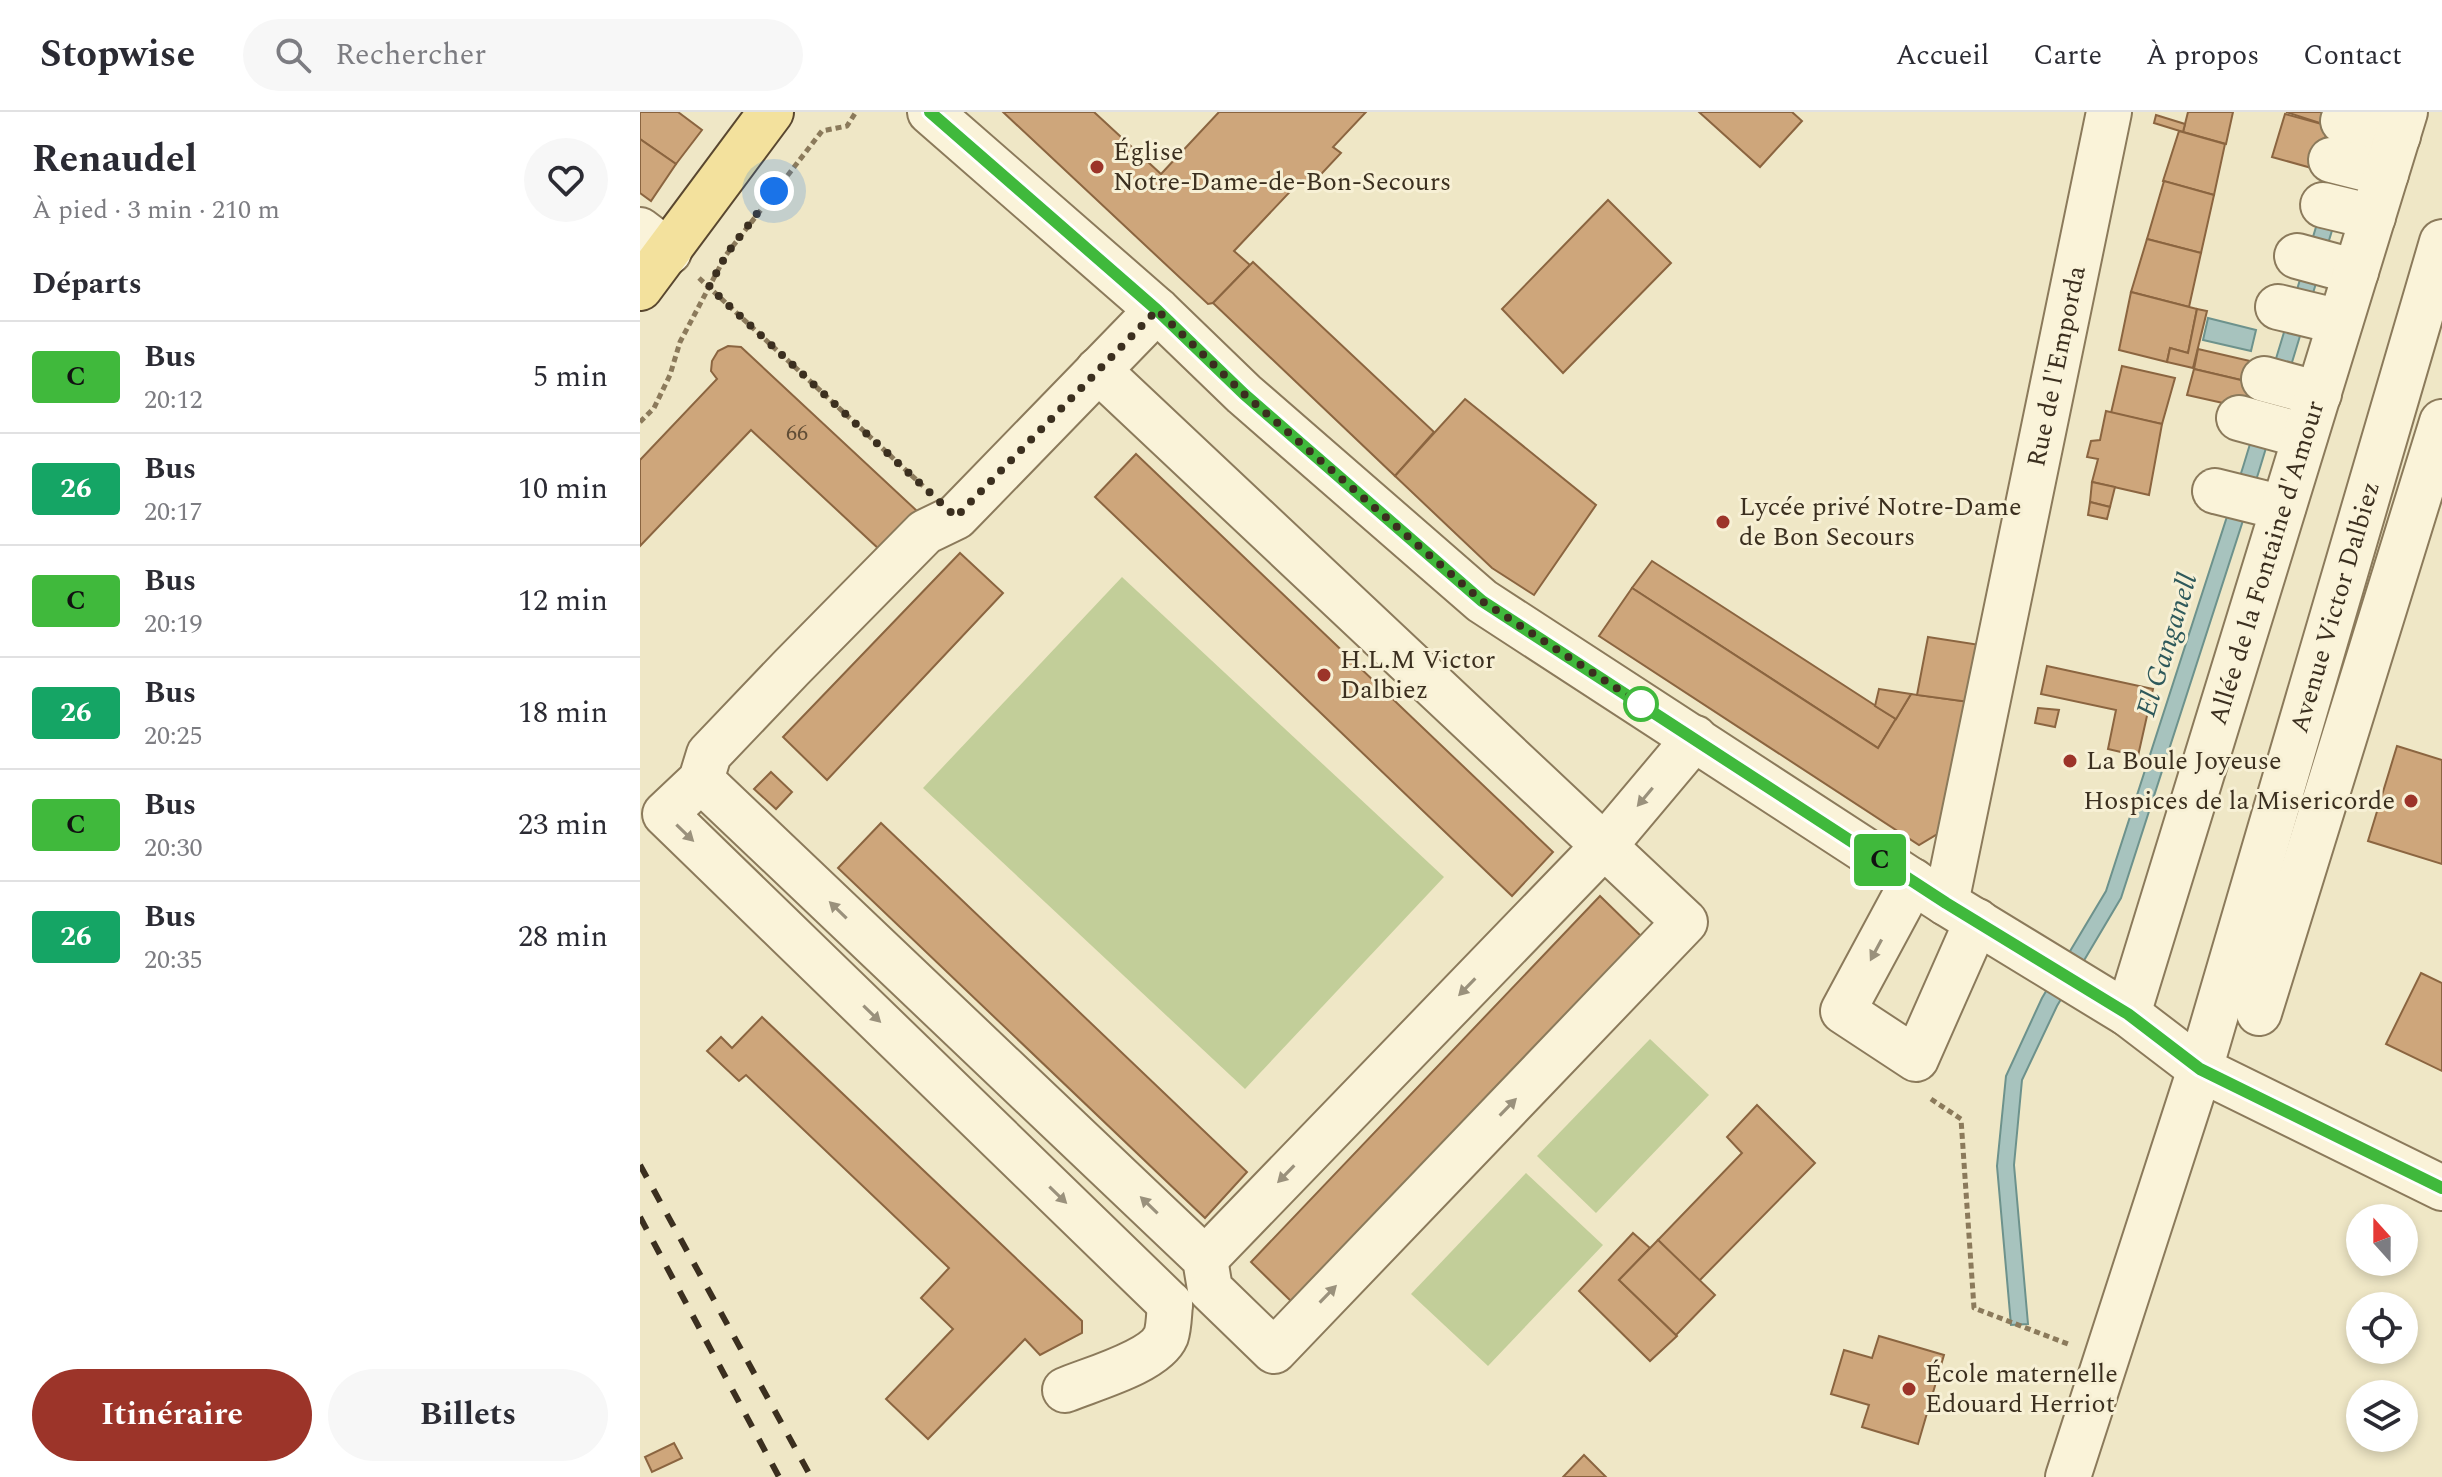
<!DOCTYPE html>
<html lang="fr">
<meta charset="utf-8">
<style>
body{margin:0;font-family:Spectral,serif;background:#f7f7f7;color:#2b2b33;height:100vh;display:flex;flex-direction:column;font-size:30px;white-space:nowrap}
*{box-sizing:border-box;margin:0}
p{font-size:26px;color:#7c7c81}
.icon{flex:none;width:44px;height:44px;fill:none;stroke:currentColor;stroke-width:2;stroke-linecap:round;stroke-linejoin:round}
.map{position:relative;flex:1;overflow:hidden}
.sheet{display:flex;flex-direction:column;background:#fff;width:640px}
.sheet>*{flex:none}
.badge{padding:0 16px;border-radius:6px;font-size:28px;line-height:52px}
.needle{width:52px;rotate:339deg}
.tools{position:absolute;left:1706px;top:1092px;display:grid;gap:16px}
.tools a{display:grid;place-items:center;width:72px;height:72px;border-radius:50%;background:#fff;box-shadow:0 4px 12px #0003;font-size:40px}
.you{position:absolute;width:40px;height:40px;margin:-20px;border:6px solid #fff;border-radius:50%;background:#1a73e8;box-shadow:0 0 0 12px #1a73e833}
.map>.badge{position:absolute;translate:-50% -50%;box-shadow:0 0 0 4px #fff}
h2{padding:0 32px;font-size:30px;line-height:72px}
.round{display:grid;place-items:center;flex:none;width:84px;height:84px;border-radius:42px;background:#f7f7f7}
.summary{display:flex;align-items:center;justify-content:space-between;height:136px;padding:0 32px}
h1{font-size:38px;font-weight:700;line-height:60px}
.primary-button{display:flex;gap:16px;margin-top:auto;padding:16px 32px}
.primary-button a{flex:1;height:92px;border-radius:48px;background:#9c3429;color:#fff;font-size:32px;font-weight:700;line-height:92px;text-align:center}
.primary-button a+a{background:#f7f7f7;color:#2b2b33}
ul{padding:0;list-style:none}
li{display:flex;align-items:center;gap:24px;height:112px;padding:0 32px;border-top:2px solid #e1e1e2}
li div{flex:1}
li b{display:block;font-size:30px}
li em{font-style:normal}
li .badge{min-width:88px;font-weight:700;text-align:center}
header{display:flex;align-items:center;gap:48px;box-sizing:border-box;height:112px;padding:0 40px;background:#fff;border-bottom:2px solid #e1e1e2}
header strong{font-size:38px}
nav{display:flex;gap:44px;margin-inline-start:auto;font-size:28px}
.search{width:560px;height:72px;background:#f7f7f7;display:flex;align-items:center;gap:20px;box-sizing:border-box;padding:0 28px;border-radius:44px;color:#7c7c81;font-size:30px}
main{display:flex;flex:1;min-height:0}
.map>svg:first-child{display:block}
</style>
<header>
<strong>Stopwise</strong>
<div class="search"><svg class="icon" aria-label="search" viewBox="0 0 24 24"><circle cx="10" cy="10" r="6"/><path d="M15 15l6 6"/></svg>Rechercher</div>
<nav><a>Accueil</a><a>Carte</a><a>À propos</a><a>Contact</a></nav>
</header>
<main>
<section class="sheet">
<div class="summary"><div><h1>Renaudel</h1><p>À pied · 3 min · 210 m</p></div><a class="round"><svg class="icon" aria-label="heart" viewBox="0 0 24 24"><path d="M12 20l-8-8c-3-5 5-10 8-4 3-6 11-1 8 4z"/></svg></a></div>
<h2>Départs</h2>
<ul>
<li><span class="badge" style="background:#40b93c;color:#111">C</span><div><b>Bus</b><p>20:12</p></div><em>5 min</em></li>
<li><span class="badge" style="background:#15a565;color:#fff">26</span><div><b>Bus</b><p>20:17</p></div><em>10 min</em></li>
<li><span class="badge" style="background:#40b93c;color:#111">C</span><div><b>Bus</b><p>20:19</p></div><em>12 min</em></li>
<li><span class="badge" style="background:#15a565;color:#fff">26</span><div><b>Bus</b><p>20:25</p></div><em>18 min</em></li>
<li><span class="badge" style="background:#40b93c;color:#111">C</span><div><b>Bus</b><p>20:30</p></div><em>23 min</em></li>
<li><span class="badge" style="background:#15a565;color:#fff">26</span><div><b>Bus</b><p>20:35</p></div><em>28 min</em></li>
</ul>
<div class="primary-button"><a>Itinéraire</a><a>Billets</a></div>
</section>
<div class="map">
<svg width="1802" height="1365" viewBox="0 0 1802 1365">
<rect width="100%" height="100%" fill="#efe7c6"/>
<g fill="#c2ce99">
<path d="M482,465L804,765L605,977L283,676Z"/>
<path d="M1010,927L1069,983L956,1101L897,1044Z"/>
<path d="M886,1061L963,1133L848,1254L771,1182Z"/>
</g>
<g fill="#a7c3be" stroke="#6d928c" stroke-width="2">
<path d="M1711,0H1728L1619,359L1481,786L1417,894L1382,968L1374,1053L1388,1212L1371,1213L1357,1054L1366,964L1402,886L1466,779L1603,355Z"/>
<path d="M1568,206L1616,218L1611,239L1563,228Z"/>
</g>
<g fill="#cea67b" stroke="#8b6540" stroke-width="2">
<path d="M0,0H38L62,18L36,52L0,27Z"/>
<path d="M363,0H454L521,62L579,0H726L693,35L701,41L670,74L661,68L594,139L610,153L573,191L568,192Z"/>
<path d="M1059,0H1152L1162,9L1120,55Z"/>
<path d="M1548,0H1593L1586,32L1543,20Z"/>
<path d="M1646,0H1693L1689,14Z"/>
<path d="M1645,2L1689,14L1675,57L1632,45Z"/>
<path d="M1516,3L1545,12L1543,20L1514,11Z"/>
<path d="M1539,19L1585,32L1574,83L1523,69Z"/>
<path d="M0,27L36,52L11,89L0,81Z"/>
<path d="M1524,69L1574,83L1561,141L1507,127Z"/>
<path d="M968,88L1031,151L923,261L862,197Z"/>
<path d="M1507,127L1561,141L1549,195L1491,180Z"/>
<path d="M613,150L794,320L755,364L573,191Z"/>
<path d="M1491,180L1557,197L1548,241L1530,236L1527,250L1479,238Z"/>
<path d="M1557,197L1567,199L1553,256L1527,250L1530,236L1548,241Z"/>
<path d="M88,234L101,235L277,399L240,438L111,318L0,434V348L77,267L71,259L72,249L78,239Z"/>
<path d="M1558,237L1623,252L1618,272L1554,257Z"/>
<path d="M1482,254L1535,266L1522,312L1471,301Z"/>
<path d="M1554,257L1618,272L1610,297L1547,283Z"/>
<path d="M825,287L956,393L894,483L852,456L755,364Z"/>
<path d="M1466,299L1522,312L1509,383L1452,370L1458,347L1447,345L1451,329L1460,328Z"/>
<path d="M496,342L913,740L872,784L455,385Z"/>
<path d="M1452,370L1475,375L1470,395L1450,390Z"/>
<path d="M1450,390L1470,395L1467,407L1448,403Z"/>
<path d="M320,441L363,481L187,668L143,625Z"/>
<path d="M1012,449L1256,607L1238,636L992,476Z"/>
<path d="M992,476L1238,636L1271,582L1329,590L1304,718L1279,733L959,524Z"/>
<path d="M1288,525L1340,533L1329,590L1277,583Z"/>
<path d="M1407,554L1513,577L1498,644L1468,637L1476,598L1401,582Z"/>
<path d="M1239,577L1271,582L1256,607L1235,594Z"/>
<path d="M1398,596L1419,598L1415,615L1395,611Z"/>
<path d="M1757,634L1802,648V752L1728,729Z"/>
<path d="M131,660L152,680L136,697L114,677Z"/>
<path d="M241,711L607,1060L565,1106L198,756Z"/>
<path d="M960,784L1002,825L653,1191L611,1150Z"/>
<path d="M1781,861L1802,871V959L1746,932Z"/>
<path d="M122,905L442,1209V1221L400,1243L385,1227L288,1327L246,1287L313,1217L281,1186L309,1156L106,963L99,969L67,939L81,925L92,936Z"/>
<path d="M1117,993L1175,1051L1059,1169L1018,1128L1102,1041L1087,1025Z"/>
<path d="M993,1121L1010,1136L979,1168L1037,1224L1010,1249L939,1179Z"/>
<path d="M1018,1128L1075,1183L1036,1223L979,1168Z"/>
<path d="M1239,1224L1304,1243L1278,1332L1222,1315L1229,1293L1191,1282L1204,1238L1232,1246Z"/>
<path d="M34,1331L42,1346L12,1360L5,1345Z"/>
<path d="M944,1343L966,1365H923Z"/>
</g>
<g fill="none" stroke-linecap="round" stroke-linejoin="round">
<g stroke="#8b7a5b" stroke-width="48">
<g id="minor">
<path d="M290,0L517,198L604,282L842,489L1306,791L1488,902L1560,957L1802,1076"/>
<path d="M1703,9L1758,24"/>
<path d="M1691,48L1746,62"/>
<path d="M1683,93L1733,105"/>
<path d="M0,118L29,140"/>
<path d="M1657,144L1716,160"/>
<path d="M1638,195L1700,210"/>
<path d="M517,198L316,405L285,420L152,555L69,642L61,668L25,702L530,1192"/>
<path d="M1624,267L1679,282"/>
<path d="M1599,306L1665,324"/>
<path d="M1575,379L1643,396"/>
<path d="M61,668L565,1147L570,1177L634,1239L1045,810L458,258"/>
<path d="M1273,769L1203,899L1276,947L1337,809"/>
<path id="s1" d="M1306,791L1469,0"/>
<path d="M1619,901L1802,310"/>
<path id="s2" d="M1488,902L1765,0"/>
<path d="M565,1147L965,733L1055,626"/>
<path d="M425,1278C451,1267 515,1250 526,1224C529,1215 529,1202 530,1192"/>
<path id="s3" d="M1428,1365L1560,957L1802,130"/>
</g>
</g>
<g stroke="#59472f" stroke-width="48">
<path id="major" d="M0,176L131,0"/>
</g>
<g stroke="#8b7a5b" stroke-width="5" stroke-dasharray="6 4" stroke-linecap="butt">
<path d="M59,166L283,374"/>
<path d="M0,310L14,296L30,263L40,230L86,143L182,19L207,14L216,0"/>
<path d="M1291,987L1321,1007L1334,1196L1428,1232"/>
</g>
<use href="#minor" stroke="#faf3d9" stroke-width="44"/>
<use href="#major" stroke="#f3e19d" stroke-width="44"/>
<g stroke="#3b2f1f" stroke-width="6" stroke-dasharray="14 14" stroke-linecap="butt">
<path d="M0,1053L171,1365"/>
<path d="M0,1105L139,1365"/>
</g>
</g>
<defs><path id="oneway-solid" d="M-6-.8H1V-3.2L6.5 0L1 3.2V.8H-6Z" transform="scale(2)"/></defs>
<g fill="#9a917c">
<use href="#oneway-solid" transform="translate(1005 685) rotate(130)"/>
<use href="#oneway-solid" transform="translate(45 721) rotate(44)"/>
<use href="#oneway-solid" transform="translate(198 798) rotate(-136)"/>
<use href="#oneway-solid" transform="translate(1236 838) rotate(118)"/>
<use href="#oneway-solid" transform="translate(827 875) rotate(134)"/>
<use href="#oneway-solid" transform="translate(232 902) rotate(44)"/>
<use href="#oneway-solid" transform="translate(868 995) rotate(-46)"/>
<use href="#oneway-solid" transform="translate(646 1062) rotate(134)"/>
<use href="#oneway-solid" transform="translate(418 1083) rotate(44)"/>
<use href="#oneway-solid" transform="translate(509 1093) rotate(-136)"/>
<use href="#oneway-solid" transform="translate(688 1182) rotate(-46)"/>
</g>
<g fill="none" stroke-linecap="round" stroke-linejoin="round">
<g stroke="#fff" stroke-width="18">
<path id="line" d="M290,0L517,198L604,282L842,489L1306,791L1488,902L1560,957L1802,1076"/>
</g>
<use href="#line" stroke="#40b93c" stroke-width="12"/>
<path stroke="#3b2f1f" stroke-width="8" stroke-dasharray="0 14.4" d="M134,79L86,143L69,175L316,405L517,198L604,282L842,489L1001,592"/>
</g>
<g fill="#9c3429" stroke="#f7f0d5" stroke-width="3">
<circle cx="457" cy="55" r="8"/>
<circle cx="1083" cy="410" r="8"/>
<circle cx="684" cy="563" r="8"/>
<circle cx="1430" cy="649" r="8"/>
<circle cx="1771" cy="689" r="8"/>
<circle cx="1269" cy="1277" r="8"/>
</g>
<circle fill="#fff" stroke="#40b93c" stroke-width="4" cx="1001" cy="592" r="16"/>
<g text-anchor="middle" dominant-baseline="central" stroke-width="6" stroke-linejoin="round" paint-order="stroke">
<g font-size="22" fill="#604d36">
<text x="157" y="321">66</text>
</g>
<g font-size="26" fill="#3b2f1f" stroke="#f7f0d5" text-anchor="start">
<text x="473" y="40">Église<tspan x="473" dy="30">Notre-Dame-de-Bon-Secours</tspan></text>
<text x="1099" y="395">Lycée privé Notre-Dame<tspan x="1099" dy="30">de Bon Secours</tspan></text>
<text x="700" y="548">H.L.M Victor<tspan x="700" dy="30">Dalbiez</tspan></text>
<text x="1446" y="649">La Boule Joyeuse</text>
<text x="1755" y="689" text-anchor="end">Hospices de la Misericorde</text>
<text x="1285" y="1262">École maternelle<tspan x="1285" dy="30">Edouard Herriot</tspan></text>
</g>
<g font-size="26" fill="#3b2f1f" stroke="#f7f0d5">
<text stroke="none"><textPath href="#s1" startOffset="548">Rue de l'Emporda</textPath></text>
<text stroke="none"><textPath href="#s2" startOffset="472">Allée de la Fontaine d'Amour</textPath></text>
<text stroke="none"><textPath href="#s3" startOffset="910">Avenue Victor Dalbiez</textPath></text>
</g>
<g font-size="28" font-style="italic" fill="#2e595b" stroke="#f7f0d5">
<text transform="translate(1527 533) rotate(-73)">El Ganganell</text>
</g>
</g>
</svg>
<div class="tools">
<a><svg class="needle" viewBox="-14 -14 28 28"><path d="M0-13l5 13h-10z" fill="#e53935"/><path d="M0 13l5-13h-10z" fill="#7c7c81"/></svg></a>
<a><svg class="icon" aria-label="locate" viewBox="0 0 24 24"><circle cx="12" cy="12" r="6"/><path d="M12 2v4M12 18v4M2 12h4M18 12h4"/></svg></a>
<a><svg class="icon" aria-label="layers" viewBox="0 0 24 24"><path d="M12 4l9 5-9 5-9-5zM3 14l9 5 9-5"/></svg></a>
</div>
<div class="you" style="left:134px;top:79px"></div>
<b class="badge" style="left:1240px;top:748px;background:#40b93c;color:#111">C</b>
</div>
</main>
